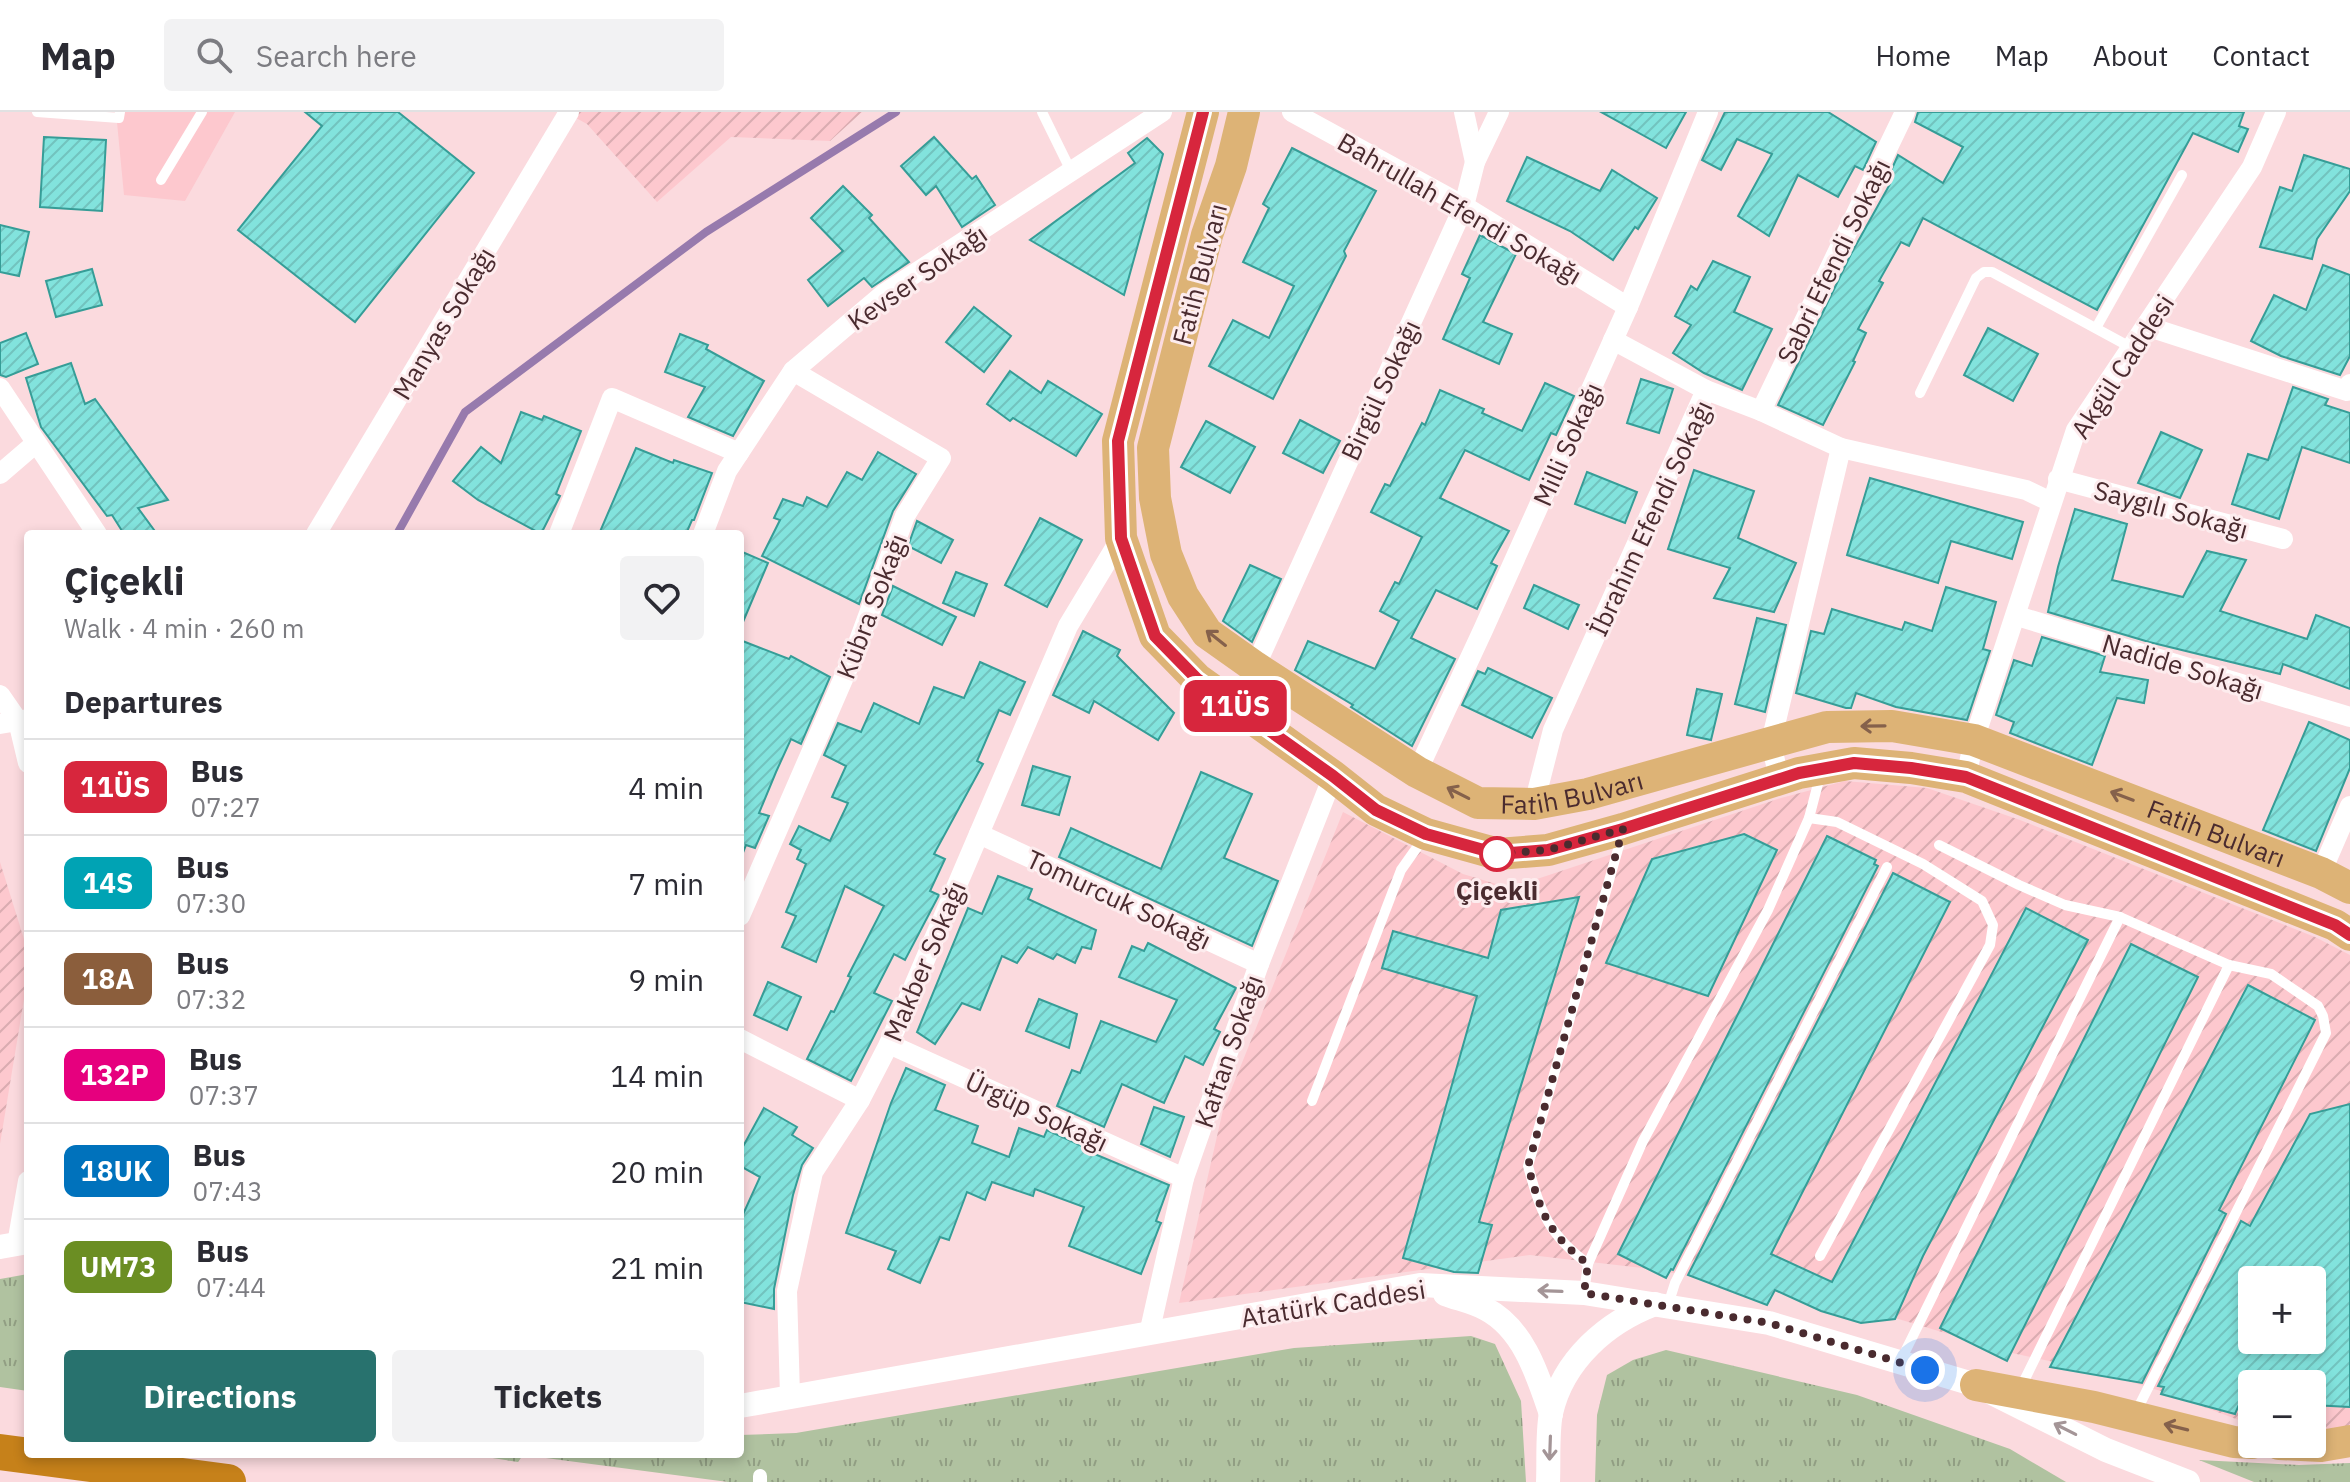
<!DOCTYPE html>
<meta charset="utf-8">
<style>
body{margin:0;font-family:"IBM Plex Sans",sans-serif;background:#f2f2f3;color:#2b2b33;height:100vh;display:flex;flex-direction:column;font-size:30px;white-space:nowrap}
*{box-sizing:border-box;margin:0}
p{font-size:26px;color:#7c7c81}
.icon{flex:none;width:44px;height:44px;fill:none;stroke:currentColor;stroke-width:2;stroke-linecap:round;stroke-linejoin:round}
.map{position:relative;flex:1;overflow:hidden}
.sheet{position:absolute;left:24px;top:418px;width:720px;height:928px;display:flex;flex-direction:column;background:#fff;border-radius:8px;box-shadow:0 4px 12px #0003}
.sheet>*{flex:none}
.badge{padding:0 16px;border-radius:12px;font-size:28px;line-height:52px}
.controls{position:absolute;left:2238px;top:1154px;display:grid;gap:16px}
.controls a{display:grid;place-items:center;width:88px;height:88px;border-radius:8px;background:#fff;box-shadow:0 4px 12px #0003;font-size:40px}
.you{position:absolute;width:40px;height:40px;margin:-20px;border:6px solid #fff;border-radius:50%;background:#1a73e8;box-shadow:0 0 0 12px #1a73e833}
.map>.badge{position:absolute;translate:-50% -50%;box-shadow:0 0 0 4px #fff}
h2{padding:0 40px;font-size:30px;line-height:72px}
.round{display:grid;place-items:center;flex:none;width:84px;height:84px;border-radius:8px;background:#f2f2f3}
.headline{display:flex;align-items:center;justify-content:space-between;height:136px;padding:0 40px}
h1{font-size:38px;font-weight:700;line-height:60px}
.action{display:flex;gap:16px;margin-top:auto;padding:16px 40px}
.action a{flex:1;height:92px;border-radius:8px;background:#28726e;color:#fff;font-size:32px;font-weight:700;line-height:92px;text-align:center}
.action a+a{background:#f2f2f3;color:#2b2b33}
ul{padding:0;list-style:none}
li{display:flex;align-items:center;gap:24px;height:96px;padding:0 40px;border-top:2px solid #e1e1e2}
li div{flex:1}
li b{display:block;font-size:30px}
li em{font-style:normal}
li .badge{min-width:88px;font-weight:700;text-align:center}
header{display:flex;align-items:center;gap:48px;box-sizing:border-box;height:112px;padding:0 40px;background:#fff;border-bottom:2px solid #e1e1e2}
header strong{font-size:38px}
nav{display:flex;gap:44px;margin-inline-start:auto;font-size:28px}
.search{width:560px;height:72px;background:#f2f2f3;display:flex;align-items:center;gap:20px;box-sizing:border-box;padding:0 28px;border-radius:8px;color:#7c7c81;font-size:30px}
.map>svg:first-child{display:block}
</style>
<header>
<strong>Map</strong>
<div class="search"><svg class="icon" aria-label="search" viewBox="0 0 24 24"><circle cx="10" cy="10" r="6"/><path d="M15 15l6 6"/></svg>Search here</div>
<nav><a>Home</a><a>Map</a><a>About</a><a>Contact</a></nav>
</header>
<div class="map">
<svg width="2350" height="1370" viewBox="0 0 2350 1370">
<defs>
<pattern id="industrial-furrows" width="10" height="10" patternUnits="userSpaceOnUse" patternTransform="scale(2)"><rect width="10" height="10" fill="#fdc8ce"/><path d="M-1 1l2-2M0 10L10 0M9 11l2-2" fill="none" stroke="#daacb1"/></pattern>
<pattern id="grass-tufts" width="24" height="20" patternUnits="userSpaceOnUse" patternTransform="scale(2)"><rect width="24" height="20" fill="#b0c2a0"/><path d="M3 7l-1-3M5 7V3M7 7l1-3M15 17l-1-3M17 17v-4M19 17l1-3" fill="none" stroke="#919e83"/></pattern>
<pattern id="building-hatch" width="6" height="6" patternUnits="userSpaceOnUse" patternTransform="scale(2)"><rect width="6" height="6" fill="#82e3dd"/><path d="M-1 1l2-2M0 6l6-6M5 7l2-2" fill="none" stroke="#72c3be"/></pattern>
</defs>
<rect width="100%" height="100%" fill="#fbdade"/>
<path fill="#fdc8ce" d="M116,0H235L185,89L124,83Z"/>
<g fill="url(#industrial-furrows)" fill-rule="evenodd">
<path d="M565,0H862L830,29L731,25L657,90L587,12Z"/>
<path d="M1845,669L1927,676L2020,708L2315,825L2350,843V1315L2312,1319V1272H2252V1313L2164,1280L2095,1259L2012,1241L1855,1194L1651,1157L1530,1143L1179,1191L1223,998L1343,700L1463,762L1503,774L1534,768L1781,686ZM2252,1168H2312V1228H2252Z"/>
<path d="M0,750L28,840V863L0,1032Z"/>
</g>
<g fill="url(#grass-tufts)">
<path d="M28,1162V1279L0,1275V1167Z"/>
<path d="M1471,1224L1495,1232L1521,1289L1526,1370H728L523,1343L518,1350L467,1342H740V1323L796,1321L1294,1236Z"/>
<path d="M1666,1238L1857,1283L2010,1337L2066,1370H1595L1597,1303L1607,1263L1633,1248Z"/>
<path d="M2199,1348L2299,1353L2350,1351V1370H2254Z"/>
</g>
<g fill="none" stroke-linecap="round" stroke-linejoin="round">
<path stroke="#977aad" stroke-width="8" d="M397,422L465,300L706,120L896,0"/>
</g>
<g fill="url(#building-hatch)" stroke="#369d97" stroke-width="2" fill-rule="evenodd">
<path d="M305,0H398L474,61L355,210L238,118L322,14Z"/>
<path d="M1601,0H1686L1666,36Z"/>
<path d="M1725,0H1828L1876,30L1863,58L1855,54L1838,85L1798,63L1769,124L1738,104L1772,42L1737,27L1721,58L1702,48Z"/>
<path d="M1918,0H2244L2239,14L2248,17L2238,40L2193,21L2097,198L1923,106L1909,134L1901,130L1879,169L1883,171L1858,217L1866,221L1853,249L1855,250L1823,313L1778,293L1851,142L1890,72L1886,70L1898,43L1943,71L1963,35L1915,10Z"/>
<path d="M44,25L106,28L102,99L40,95Z"/>
<path d="M934,25L972,67L976,64L995,93L962,115L936,74L926,83L901,54Z"/>
<path d="M1147,26L1163,42L1124,183L1030,128L1135,51L1128,41Z"/>
<path d="M1292,36L1376,79L1344,139L1346,144L1273,287L1209,254L1233,208L1269,226L1294,174L1243,150L1269,96L1263,92Z"/>
<path d="M2304,43L2350,57V79L2317,127L2312,147L2260,135L2280,75L2292,79Z"/>
<path d="M1527,45L1600,79L1612,58L1657,86L1638,117L1635,115L1613,148L1570,119L1507,89Z"/>
<path d="M843,74L872,103L869,106L909,150L872,175L864,166L828,194L808,168L843,139L811,106Z"/>
<path d="M0,113L29,120L19,164L0,160Z"/>
<path d="M1480,123L1516,142L1483,210L1512,222L1499,252L1443,227L1470,166L1462,162Z"/>
<path d="M1713,149L1750,165L1734,200L1772,217L1742,278L1704,261L1673,241L1691,213L1675,204L1691,174L1697,178Z"/>
<path d="M2323,153L2350,163V244L2340,263L2281,244L2251,229L2274,183L2306,198Z"/>
<path d="M92,157L102,193L56,205L46,169Z"/>
<path d="M974,195L1011,224L984,260L946,230Z"/>
<path d="M1988,216L2038,242L2013,289L1964,263Z"/>
<path d="M26,221L38,252L6,265L0,263V231Z"/>
<path d="M680,222L708,233L706,237L764,269L733,324L688,305L705,275L665,260Z"/>
<path d="M71,251L85,292L95,287L168,388L138,396L157,422H124L112,403L107,404L41,315L26,266Z"/>
<path d="M1010,259L1041,281L1048,269L1102,302L1076,344L1013,306L1010,309L987,292Z"/>
<path d="M1641,267L1673,277L1659,321L1627,311Z"/>
<path d="M1545,271L1574,284L1556,323L1551,321L1529,368L1465,338L1440,386L1509,419L1491,451L1497,454L1477,497L1436,478L1411,526L1455,547L1412,634L1351,595L1353,593L1295,558L1308,529L1375,557L1399,509L1380,499L1395,470L1399,472L1422,425L1371,400L1385,372L1390,374L1422,311L1425,313L1440,278L1484,297L1482,301L1522,319Z"/>
<path d="M2293,275L2328,287L2325,293L2350,301V351L2302,335L2279,407L2232,392L2248,342L2268,348Z"/>
<path d="M521,300L542,308L544,304L581,319L556,382L560,384L541,422L478,388L453,369L481,335L501,351Z"/>
<path d="M1300,308L1340,329L1323,361L1283,341Z"/>
<path d="M1206,309L1255,335L1230,381L1181,355Z"/>
<path d="M2161,320L2202,338L2180,386L2138,371Z"/>
<path d="M636,336L673,351L674,348L712,361L694,408H692L686,422H599Z"/>
<path d="M878,340L916,362L893,399L859,492L762,444L780,408L774,406L783,387L803,394L807,385L827,395L847,360L862,368Z"/>
<path d="M1694,358L1754,379L1738,426L1796,451L1774,500L1714,486L1730,456L1668,437Z"/>
<path d="M1587,360L1637,380L1625,411L1575,392Z"/>
<path d="M1870,366L2023,410L2012,447L1951,429L1938,471L1847,443Z"/>
<path d="M2075,397L2127,412L2112,468L2183,485L2207,439L2246,448L2220,499L2307,527L2316,503L2350,516V577L2283,552L2280,562L2149,530L2048,500L2058,455Z"/>
<path d="M1040,406L1082,428L1047,495L1005,473Z"/>
<path d="M917,409L953,428L941,451L908,434Z"/>
<path d="M740,439L768,451L740,517Z"/>
<path d="M1250,453L1281,467L1252,530L1223,509Z"/>
<path d="M956,460L987,472L974,504L943,491Z"/>
<path d="M1534,473L1579,493L1568,517L1524,496Z"/>
<path d="M893,474L956,505L942,533L882,503Z"/>
<path d="M1946,475L1996,490L1983,537L1990,539L1967,608L1896,595L1856,581L1851,596H1846L1796,581L1811,519L1824,522L1832,497L1902,518L1905,510L1932,519Z"/>
<path d="M1757,506L1786,513L1765,600L1735,592Z"/>
<path d="M1083,519L1120,538L1117,544L1174,601L1158,628L1094,589L1089,601L1053,583Z"/>
<path d="M2042,525L2105,544L2100,560L2148,568L2144,591L2117,586L2092,653L2010,621L2014,610L1996,603L2014,548L2032,554Z"/>
<path d="M740,528L789,547L791,544L830,565L801,632L791,627L776,660L759,701L769,704L755,736L746,733L741,746Z"/>
<path d="M980,550L1025,570L1010,603L999,598L977,649L983,652L934,742L945,747L930,779L939,783L905,848L894,842L874,881L892,889L851,969L807,947L831,899L834,900L851,865L848,864L884,794L845,774L816,850L782,835L796,804L786,800L806,752L797,747L801,738L790,732L799,714L830,729L848,691L832,685L846,654L824,643L838,611L861,620L874,591L919,612L934,575L964,586Z"/>
<path d="M1488,556L1552,586L1532,626L1462,593L1478,559L1485,562Z"/>
<path d="M1697,577L1722,582L1711,628L1687,623Z"/>
<path d="M2309,610L2350,628V656L2316,739L2263,718Z"/>
<path d="M1033,654L1070,665L1059,703L1022,693Z"/>
<path d="M1201,660L1252,682L1224,746L1278,769L1252,834L1059,745L1071,716L1161,757Z"/>
<path d="M1744,722L1777,738L1708,884L1606,851L1652,747Z"/>
<path d="M1827,724L1876,748L1874,752L1878,754L1673,1158L1671,1157L1666,1166L1618,1142Z"/>
<path d="M1893,761L1950,790L1771,1142L1832,1170L2026,796L2088,828L1923,1144L1895,1207L1861,1211L1821,1199L1775,1178L1767,1193L1688,1163Z"/>
<path d="M998,764L1032,777L1028,787L1096,818L1091,837L1082,835L1075,851L1057,842L1053,847L1028,835L1017,851L1002,844L980,898L962,891L935,932L917,920L968,796L982,802Z"/>
<path d="M1579,785L1479,1110L1492,1113L1478,1161L1454,1160L1403,1146L1477,884L1382,856L1393,819L1488,846L1501,798Z"/>
<path d="M1148,831L1236,876L1214,917L1220,920L1203,953L1185,944L1164,991L1122,972L1104,1015L1057,994L1072,958L1080,961L1101,909L1156,930L1177,888L1119,865L1132,834L1144,839Z"/>
<path d="M2131,832L2198,865L2007,1249L1940,1216Z"/>
<path d="M768,870L801,885L787,918L754,903Z"/>
<path d="M2248,873L2315,908L2219,1098L2226,1102L2142,1271L2050,1255Z"/>
<path d="M1039,887L1077,902L1069,936L1026,919Z"/>
<path d="M906,956L945,973L935,998L978,1014L972,1031L1009,1045L1019,1016L1044,1025L1047,1018L1093,1039L1092,1041L1169,1073L1156,1109L1161,1111L1160,1113L1141,1162L1069,1134L1084,1095L1035,1077L1033,1084L992,1070L985,1088L967,1080L949,1128L940,1125L920,1171L888,1157L896,1139L846,1121L891,991Z"/>
<path d="M2350,992V1295L2312,1293V1272H2252V1289L2241,1288L2235,1302L2161,1282L2164,1275L2158,1274L2241,1109L2250,1114L2310,1002ZM2252,1168H2312V1228H2252Z"/>
<path d="M1154,995L1184,1005L1170,1045L1141,1032Z"/>
<path d="M764,996L797,1015L792,1023L813,1036L802,1053L793,1083L774,1177V1197L740,1190V1109L760,1065L740,1054V1040Z"/>
</g>
<g fill="none" stroke-linecap="round" stroke-linejoin="round">
<g stroke="#fff" stroke-width="10">
<path d="M37,0L119,6L120,0"/>
<path d="M1042,0L1071,59"/>
<path d="M161,68L202,0"/>
<path d="M2096,216L2182,63"/>
<path d="M1920,281L1976,166L1984,160H1992L2132,236"/>
<path d="M1809,706L1837,710L1923,752L1982,789L1993,813L1990,833L1820,1144"/>
<path d="M1939,733L2019,773L2065,793L2120,805L2229,853L2271,862L2318,894L2323,904L2326,921L2135,1302"/>
<path d="M1312,989L1401,758L1425,724"/>
<path d="M1588,1152L1643,1029L1768,798L1809,706L1820,664"/>
<path d="M1584,1181L1588,1152C1548,1122 1541,1101 1528,1054L1622,723"/>
<path d="M1668,1193L1675,1171L1887,755"/>
<path d="M1900,1250L2120,805"/>
<path d="M2021,1275L2229,853"/>
</g>
<path stroke="#fff" stroke-width="14" d="M760,1370V1364"/>
<g stroke="#fff" stroke-width="20">
<path d="M1292,0L1464,94L1628,195"/>
<path d="M1464,0L1475,50"/>
<path d="M2146,214L2347,279L2350,272"/>
<path d="M1613,228L1706,278"/>
<path d="M0,276L97,422"/>
<path d="M1761,299L1905,0"/>
<path d="M0,362L36,331"/>
<path d="M2058,367L2283,427"/>
<path d="M316,422L569,0"/>
<path d="M559,422L612,286L739,341"/>
<path d="M703,422L727,359L793,259L885,181L1162,0"/>
<path d="M2017,504L2350,605"/>
<path d="M1255,555L1464,94L1475,50L1499,0"/>
<path d="M0,583L18,609L0,612"/>
<path d="M28,607L18,609L28,651"/>
<path d="M1417,660L1483,518L1628,195L1708,0"/>
<path d="M1966,665L1974,628L2076,318L2252,55L2276,0"/>
<path d="M1779,667L1771,630L1841,336"/>
<path d="M1534,692L1553,618L1706,278L1761,299L1841,336L2026,378L2051,390"/>
<path d="M979,722L1259,852"/>
<path d="M2321,761L2350,694"/>
<path d="M740,804L854,542L905,404L941,346L793,259"/>
<path d="M740,927L860,988"/>
<path d="M889,932L1184,1066"/>
<path d="M17,1132L28,1069"/>
<path d="M1149,1222L1184,1066L1259,852L1333,664"/>
<path d="M790,1284L787,1179L813,1060L860,988L889,932L1068,514L1121,426"/>
</g>
<g stroke="#fff" stroke-width="24">
<path d="M0,1135L28,1130"/>
<path d="M1445,1182C1458,1187 1474,1190 1486,1197C1524,1217 1538,1264 1551,1302"/>
<path d="M740,1294L1420,1173L1584,1181L1769,1211L1976,1273L2106,1338L2188,1370"/>
<path d="M1548,1370C1549,1348 1547,1322 1551,1301C1563,1248 1607,1210 1655,1192"/>
</g>
<g stroke="#ddb376" stroke-width="32">
<path d="M1203,0L1118,329L1121,426L1155,524L1197,567L1333,664L1376,698L1426,722L1498,742L1548,738L1623,717L1799,661L1854,651L1911,656L1966,665L2335,813L2350,823"/>
<path id="s1" d="M1244,0L1231,54L1207,123L1153,336L1155,386L1166,442L1183,484L1207,521L1255,555L1417,660L1478,691L1534,692L1588,682L1827,615L1892,614L1974,628L2321,761L2350,776"/>
<path d="M1976,1273L2094,1295L2234,1330L2252,1331"/>
<path d="M2279,1332L2321,1334L2350,1329"/>
</g>
<path stroke="#c6811a" stroke-width="36" d="M0,1340L228,1370"/>
</g>
<defs><path id="oneway-shaft" d="M-6 0H5M1.5-3L5.5 0L1.5 3" fill="none" stroke-width="1.6" stroke-linecap="round" stroke-linejoin="round" transform="scale(2)"/></defs>
<g stroke="#85614b">
<use href="#oneway-shaft" transform="translate(1216 526) rotate(-142)"/>
<use href="#oneway-shaft" transform="translate(1873 614) rotate(179)"/>
<use href="#oneway-shaft" transform="translate(1458 681) rotate(-153)"/>
<use href="#oneway-shaft" transform="translate(2122 684) rotate(-159)"/>
<use href="#oneway-shaft" transform="translate(2176 1315) rotate(-166)"/>
</g>
<g stroke="#a49597">
<use href="#oneway-shaft" transform="translate(1550 1179) rotate(-178)"/>
<use href="#oneway-shaft" transform="translate(2065 1317) rotate(-153)"/>
<use href="#oneway-shaft" transform="translate(1550 1336) rotate(92)"/>
</g>
<g fill="none" stroke-linecap="round" stroke-linejoin="round">
<g stroke="#fff" stroke-width="18">
<path id="line" d="M1203,0L1118,329L1121,426L1155,524L1197,567L1333,664L1376,698L1426,722L1498,742L1548,738L1623,717L1799,661L1854,651L1911,656L1966,665L2335,813L2350,823"/>
</g>
<use href="#line" stroke="#d7263d" stroke-width="12"/>
<path stroke="#4a2b2f" stroke-width="8" stroke-dasharray="0 14.4" d="M1497,742L1548,738L1623,717L1528,1054C1541,1101 1548,1122 1588,1152L1584,1181L1769,1211L1925,1258"/>
</g>
<circle fill="#fff" stroke="#d7263d" stroke-width="4" cx="1497" cy="742" r="16"/>
<g text-anchor="middle" dominant-baseline="central" stroke-width="6" stroke-linejoin="round" paint-order="stroke">
<g font-size="26" fill="#4a2b2f" stroke="#fdecee">
<text transform="translate(1460 96) rotate(30)">Bahrullah Efendi Sokağı</text>
<text transform="translate(1833 149) rotate(-64)">Sabri Efendi Sokağı</text>
<text transform="translate(1199 162) rotate(-75)">Fatih Bulvarı</text>
<text transform="translate(917 165) rotate(-35)">Kevser Sokağı</text>
<text transform="translate(443 211) rotate(-59)">Manyas Sokağı</text>
<text transform="translate(2122 254) rotate(-57)">Akgül Caddesi</text>
<text transform="translate(1380 278) rotate(-65)">Birgül Sokağı</text>
<text transform="translate(1567 332) rotate(-66)">Milli Sokağı</text>
<text transform="translate(2171 397) rotate(15)">Saygılı Sokağı</text>
<text transform="translate(1650 406) rotate(-65)">İbrahim Efendi Sokağı</text>
<text transform="translate(871 494) rotate(-69)">Kübra Sokağı</text>
<text transform="translate(2183 554) rotate(17)">Nadide Sokağı</text>
<text stroke="none"><textPath href="#s1" startOffset="960">Fatih Bulvarı</textPath></text>
<text stroke="none"><textPath href="#s1" startOffset="1632">Fatih Bulvarı</textPath></text>
<text transform="translate(1119 787) rotate(25)">Tomurcuk Sokağı</text>
<text transform="translate(924 849) rotate(-67)">Makber Sokağı</text>
<text transform="translate(1228 939) rotate(-71)">Kaftan Sokağı</text>
<text transform="translate(1037 999) rotate(25)">Ürgüp Sokağı</text>
<text transform="translate(1333 1191) rotate(-9)">Atatürk Caddesi</text>
</g>
<g font-size="26" font-weight="bold" fill="#4a2b2f" stroke="#fdecee">
<text x="1497" y="778">Çiçekli</text>
</g>
</g>
</svg>
<div class="controls">
<a>+</a>
<a>−</a>
</div>
<div class="you" style="left:1925px;top:1258px"></div>
<b class="badge" style="left:1235px;top:594px;background:#d7263d;color:#fff">11ÜS</b>
<section class="sheet">
<div class="headline"><div><h1>Çiçekli</h1><p>Walk · 4 min · 260 m</p></div><a class="round"><svg class="icon" aria-label="heart" viewBox="0 0 24 24"><path d="M12 20l-8-8c-3-5 5-10 8-4 3-6 11-1 8 4z"/></svg></a></div>
<h2>Departures</h2>
<ul>
<li><span class="badge" style="background:#d7263d;color:#fff">11ÜS</span><div><b>Bus</b><p>07:27</p></div><em>4 min</em></li>
<li><span class="badge" style="background:#00a3b4;color:#fff">14S</span><div><b>Bus</b><p>07:30</p></div><em>7 min</em></li>
<li><span class="badge" style="background:#8b5e3c;color:#fff">18A</span><div><b>Bus</b><p>07:32</p></div><em>9 min</em></li>
<li><span class="badge" style="background:#e6007e;color:#fff">132P</span><div><b>Bus</b><p>07:37</p></div><em>14 min</em></li>
<li><span class="badge" style="background:#0072bc;color:#fff">18UK</span><div><b>Bus</b><p>07:43</p></div><em>20 min</em></li>
<li><span class="badge" style="background:#6b8e23;color:#fff">UM73</span><div><b>Bus</b><p>07:44</p></div><em>21 min</em></li>
</ul>
<div class="action"><a>Directions</a><a>Tickets</a></div>
</section>
</div>
